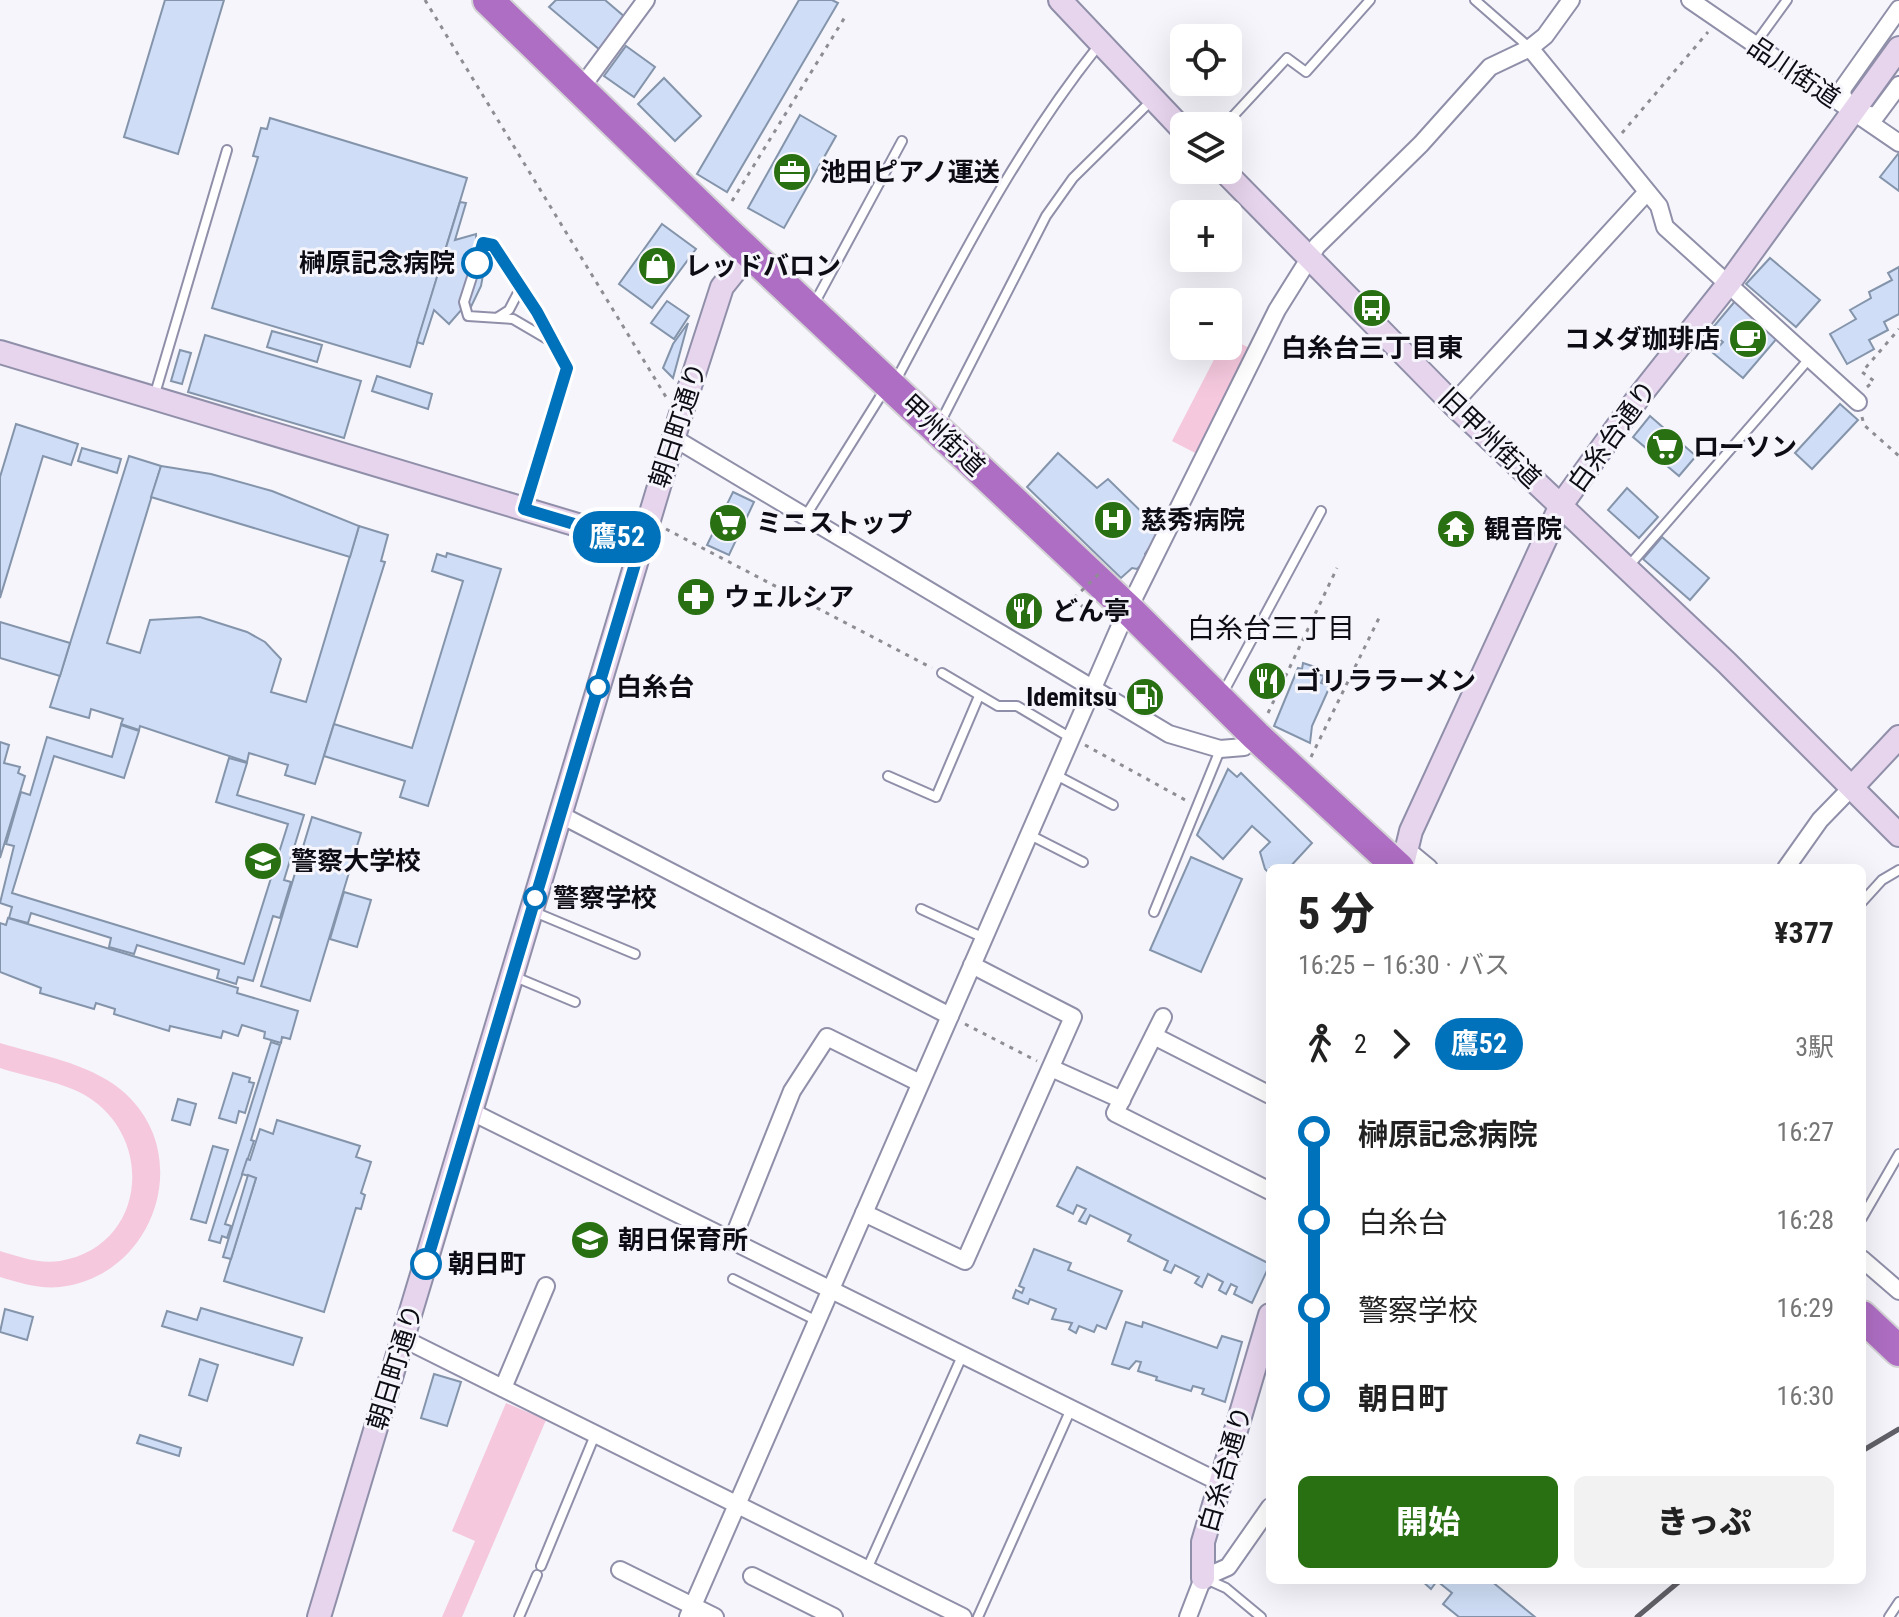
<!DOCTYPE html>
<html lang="ja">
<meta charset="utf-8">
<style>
body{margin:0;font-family:"Roboto Condensed","Noto Sans JP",sans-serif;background:#f2f2f2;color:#222;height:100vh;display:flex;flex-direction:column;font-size:30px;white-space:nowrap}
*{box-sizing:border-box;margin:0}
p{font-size:26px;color:#767676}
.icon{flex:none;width:44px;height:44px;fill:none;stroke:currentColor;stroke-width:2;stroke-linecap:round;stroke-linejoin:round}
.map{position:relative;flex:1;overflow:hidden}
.details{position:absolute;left:1266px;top:864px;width:600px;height:720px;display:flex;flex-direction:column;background:#fff;border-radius:12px;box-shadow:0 8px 32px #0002}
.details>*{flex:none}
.badge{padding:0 16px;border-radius:26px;font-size:28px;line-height:52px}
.tools{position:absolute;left:1170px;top:24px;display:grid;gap:16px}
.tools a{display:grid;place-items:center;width:72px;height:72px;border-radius:12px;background:#fff;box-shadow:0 8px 32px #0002;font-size:40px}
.map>.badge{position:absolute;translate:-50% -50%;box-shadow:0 0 0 4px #fff}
.legs{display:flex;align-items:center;gap:12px;height:88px;padding:0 32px;font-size:26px}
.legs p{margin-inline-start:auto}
.summary{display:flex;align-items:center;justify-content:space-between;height:136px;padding:0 32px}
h1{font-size:44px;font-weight:800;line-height:60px}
.cta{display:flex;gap:16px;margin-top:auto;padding:16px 32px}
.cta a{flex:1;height:92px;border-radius:12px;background:#287012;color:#fff;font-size:32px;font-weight:800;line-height:92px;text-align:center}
.cta a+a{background:#f2f2f2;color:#222}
ul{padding:0 32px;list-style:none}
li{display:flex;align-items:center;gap:28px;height:88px;font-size:30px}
li i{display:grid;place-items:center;width:12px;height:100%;margin:0 10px;background:currentColor}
li i::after{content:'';width:20px;height:20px;margin:-10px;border:6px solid;border-radius:50%;background:#fff}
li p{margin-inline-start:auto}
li:first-child i{background:linear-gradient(#0000 50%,currentColor 0)}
li:last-child i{background:linear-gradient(currentColor 50%,#0000 0)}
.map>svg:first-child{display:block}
</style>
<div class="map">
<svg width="1899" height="1617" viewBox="0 0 1899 1617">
<rect width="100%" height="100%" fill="#f5f5fb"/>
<g fill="#f5c8de">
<path d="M1228,337L1255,351L1201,456L1172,441L1221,346H1228Z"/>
<path d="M0,1043C39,1055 88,1063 120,1089C197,1151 156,1276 60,1287C39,1289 20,1283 0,1277V1251C20,1257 39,1264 60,1261C145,1247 156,1140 88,1097C65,1082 27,1077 0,1068Z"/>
<path d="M506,1403L546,1420L462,1617H442L475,1541L452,1531Z"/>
</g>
<g fill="#cfdef6" stroke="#8494ab" stroke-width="2">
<path d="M165,0H224L178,154L124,137Z"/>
<path d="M556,0H605L626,18L600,50L549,7Z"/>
<path d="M799,0H832L838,3L727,192L697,174Z"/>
<path d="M626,46L655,67L634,97L604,76Z"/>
<path d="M664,78L701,116L675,141L638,104Z"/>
<path d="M800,115L836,136L784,228L748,208Z"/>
<path d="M270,118L467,178L410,367L212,308L258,157L253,156L261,128L267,129Z"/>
<path d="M1898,154L1899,155V191L1880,177Z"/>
<path d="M460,202L466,203L455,240L476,234L477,253H487L481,286L468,313L462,309L449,324L434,310L423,344L417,342Z"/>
<path d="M662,224L696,249L652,308L619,284Z"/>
<path d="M1770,258L1820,300L1796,327L1746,284Z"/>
<path d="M1899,267V314L1884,322L1888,330L1869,340L1874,349L1847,364L1830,334L1856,319L1850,310L1871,298L1869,292L1892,280L1888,273Z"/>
<path d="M1736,300L1779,336L1743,378L1713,353L1723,342L1710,331Z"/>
<path d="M667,301L689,316L674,339L651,323Z"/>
<path d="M688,323L673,378L663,368L673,344Z"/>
<path d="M272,331L322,345L317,362L267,347Z"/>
<path d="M205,335L361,381L344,438L188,392Z"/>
<path d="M180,350L191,353L182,384L171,381Z"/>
<path d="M377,376L432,394L428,409L372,391Z"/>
<path d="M1840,404L1858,420L1812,469L1795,453Z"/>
<path d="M1650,416L1696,456L1679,476L1633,437Z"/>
<path d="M16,424L78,444L71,465L43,456L0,598V477Z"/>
<path d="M82,448L121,459L117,473L78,461Z"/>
<path d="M1058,453L1097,488L1108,479L1161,531L1145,554L1147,559L1137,569L1132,568L1121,578L1027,487Z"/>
<path d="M129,456L161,466L107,643L140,653L150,620L200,617L247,632L265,642L281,659L271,692L306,702L359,526L388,535L381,561L385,562L315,784L285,775L288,765L249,753L247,762L140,726L139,730L121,724L123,719L91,709L89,718L50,707Z"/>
<path d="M161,466L211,474L272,491L359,526L350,557L151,497Z"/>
<path d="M1627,488L1658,517L1639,538L1608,510Z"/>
<path d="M733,492L754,502L729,555L707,545Z"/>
<path d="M1662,537L1709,578L1690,600L1643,559Z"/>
<path d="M447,553L501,569L428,806L400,797L405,781L324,756L334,724L412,748L463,581L432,571L437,554L446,557Z"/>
<path d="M0,622L70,643L60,676L0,658Z"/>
<path d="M1303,663L1315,667L1313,673L1324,676L1321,683L1330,686L1312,726L1310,743L1274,726L1298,668L1302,669Z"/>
<path d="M1267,665L1279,669L1268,698L1255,693L1259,672L1263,674Z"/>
<path d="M121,725L139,731L124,778L54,756L12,893L244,964L288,824L216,802L229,758L247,763L237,795L304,815L284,880L291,882L280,918L273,916L253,981L238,977L236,984L217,978L219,970L137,945L134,954L109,947L111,938L31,913L28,923L9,918L12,907L0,903L14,846L6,844L21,792L30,795L47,737L112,757Z"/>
<path d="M0,742L9,745L4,763L20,767L18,773L25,776L0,858Z"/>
<path d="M1228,769L1237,777L1241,773L1312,843L1289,868H1270V874L1265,869L1260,852L1270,842L1252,826L1223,859L1197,835Z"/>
<path d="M312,817L361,833L310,1001L261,986Z"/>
<path d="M1191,857L1242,879L1201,972L1150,950Z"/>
<path d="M344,892L371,900L357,947L330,939Z"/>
<path d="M8,918L238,988L237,993L298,1011L290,1039L282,1037L281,1043L264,1038L265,1032L242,1025L238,1036L223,1031L221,1038L170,1026L169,1031L114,1014L115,1009L96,1003L94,1009L40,993L41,988L0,972V923L6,925Z"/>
<path d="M271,1042L280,1045L251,1140L254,1141L225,1224L231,1226L227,1238L222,1236L220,1243L209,1240Z"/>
<path d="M233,1073L250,1078L249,1082L254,1083L245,1113L239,1111L236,1123L219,1118Z"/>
<path d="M178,1099L196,1104L190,1125L172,1120Z"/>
<path d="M277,1120L360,1146L356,1157L371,1162L361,1193L365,1195L361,1209L356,1208L324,1312L224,1281L256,1178L242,1174L247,1159L250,1160L260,1129L273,1134Z"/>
<path d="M213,1146L228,1150L206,1223L191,1219Z"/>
<path d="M1077,1167L1270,1264L1252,1303L1234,1294L1237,1287L1231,1284L1226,1294L1219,1290L1223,1282L1208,1274L1202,1287L1195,1283L1199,1277L1175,1265L1171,1273L1164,1270L1168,1261L1128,1241L1131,1235L1090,1215L1086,1224L1079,1221L1086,1209L1077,1205L1073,1214L1057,1206Z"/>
<path d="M248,1175L256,1178L231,1259L223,1257Z"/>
<path d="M1034,1249L1071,1263L1068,1270L1122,1291L1106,1329L1097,1325L1094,1332L1079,1326L1076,1333L1069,1329L1072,1323L1052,1319L1056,1309L1030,1299L1028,1304L1013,1298L1016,1290L1022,1293L1024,1288L1019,1286Z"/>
<path d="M201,1308L302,1338L293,1365L162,1326L167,1311L197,1320Z"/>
<path d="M5,1309L33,1317L27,1340L0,1332Z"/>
<path d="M1126,1322L1142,1327L1143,1322L1217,1348L1222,1336L1242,1342L1225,1402L1202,1394L1204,1389L1193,1386L1191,1391L1156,1380L1157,1377L1138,1371L1141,1362L1136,1361L1129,1369L1112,1364Z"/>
<path d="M200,1359L218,1365L207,1401L189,1395Z"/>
<path d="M434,1374L461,1382L447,1426L421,1418Z"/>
<path d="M140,1435L181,1448L179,1456L137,1443Z"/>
<path d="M1421,1580H1490L1535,1617H1459L1443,1604L1452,1593L1437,1581L1431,1589Z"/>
</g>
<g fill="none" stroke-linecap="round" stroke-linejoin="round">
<g stroke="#908fa9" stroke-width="12">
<g id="lane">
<path d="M1475,0L1530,48"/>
<path d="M1755,44L1787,0"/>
<path d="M1224,126L1287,58L1306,72L1370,0"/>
<path d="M813,306L902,141"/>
<path d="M498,317L509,310L521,287"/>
<path d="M895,382C958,264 1015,150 1099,45"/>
<path d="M154,397L227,150"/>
<path d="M939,425L1046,216L1073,178L1151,101"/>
<path d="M524,509L567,368C545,325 519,285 493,245L483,243L464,302L468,316L513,319L554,343"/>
<path d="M805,517L880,397"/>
<path d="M1627,568L1809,359"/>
<path d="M942,673L998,706H1017L1071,738"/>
<path d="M1223,693L1321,511"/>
<path d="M1056,775L1113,805"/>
<path d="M888,776L936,797L979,696"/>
<path d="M1030,835L1083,862"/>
<path d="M1862,902L1882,880L1899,870"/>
<path d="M921,909L984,938"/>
<path d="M532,911L635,954"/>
<path d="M1154,912L1220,750"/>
<path d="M513,976L575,1002"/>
<path d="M1862,1218L1899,1154"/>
<path d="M733,1279L817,1321"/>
<path d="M541,1566L595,1435"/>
<path d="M867,1569L963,1354"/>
<path d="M1206,1579L1226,1588L1261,1617"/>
<path d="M519,1617L537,1575"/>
<path d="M978,1617L1071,1409"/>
<path d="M1889,1617L1899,1602"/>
</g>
</g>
<g stroke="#908fa9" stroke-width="20">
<g id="street">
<path d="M1690,0L1899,143"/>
<path d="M1899,9L1843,88L1842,95L1854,112L1876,116L1899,85"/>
<path d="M1530,48L1659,206L1665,227L1858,402"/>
<path d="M581,88L646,0"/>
<path d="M1453,404L1647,192"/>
<path d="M674,438L1169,734L1220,749L1244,747"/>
<path d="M559,814L950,1016"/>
<path d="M1406,849L1429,868"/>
<path d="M1786,868L1820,820L1853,786"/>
<path d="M1163,1017L1115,1113L1270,1191"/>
<path d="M1154,1036L1270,1095"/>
<path d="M1051,1068L1122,1100"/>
<path d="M470,1111L1221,1483"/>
<path d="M864,1213L965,1261L1073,1017L972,965"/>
<path d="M732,1241L792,1091L827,1037L920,1083"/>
<path d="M1862,1259L1899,1291"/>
<path d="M404,1339L963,1617"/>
<path d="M503,1388L546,1286"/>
<path d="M620,1570L715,1617"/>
<path d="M752,1576L834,1617"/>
<path d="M688,1617L1120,626L1277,310L1317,246L1421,144L1490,67L1530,48L1545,36L1571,0"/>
<path d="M1188,1617L1203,1578L1228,1567L1270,1507"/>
</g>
</g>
<g stroke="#908fa9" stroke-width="26">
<g id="secondary">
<path d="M1060,0L1184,131"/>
<path d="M1223,170L1453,404L1727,663L1899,835"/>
<path d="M0,352L641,544"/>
<path d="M1853,786L1899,737"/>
<path d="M1402,868L1411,831L1561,505L1638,398L1729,283L1899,48"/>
<path d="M1203,1578V1542L1270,1315"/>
<path d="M319,1617L679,420L722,287L750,252"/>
</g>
</g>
<g stroke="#d3d3d5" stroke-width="34">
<g id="highway">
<path d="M488,0L725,230L1129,610L1256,736L1399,868"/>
<path d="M1862,1316L1899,1351"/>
</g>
</g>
<g stroke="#8e8d95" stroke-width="3" stroke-dasharray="4 6" stroke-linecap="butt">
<path d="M425,0L666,397"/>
<path d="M1622,133L1708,32"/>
<path d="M732,201L845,17"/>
<path d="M1867,387L1874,381L1862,372L1899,329"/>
<path d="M1862,417L1864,425L1899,456"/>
<path d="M666,529L932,668"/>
<path d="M1074,598L1100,624"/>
<path d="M1268,713L1337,568"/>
<path d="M1085,745L1187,801"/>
<path d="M1311,757L1380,616"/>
<path d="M965,1024L1037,1061"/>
</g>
<use href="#lane" stroke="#fff" stroke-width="8"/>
<use href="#street" stroke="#fff" stroke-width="16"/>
<use href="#secondary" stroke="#e7d4ed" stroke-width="22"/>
<use href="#highway" stroke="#ae6ec3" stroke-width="30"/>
<g stroke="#616068" stroke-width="5">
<path d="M1862,1451L1899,1429"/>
<path d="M1637,1617L1681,1580"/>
</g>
<path stroke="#8e8d95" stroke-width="3" stroke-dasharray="4 6" stroke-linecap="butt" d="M1074,598L1103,570"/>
</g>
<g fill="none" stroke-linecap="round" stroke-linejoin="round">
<g stroke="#fff" stroke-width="18">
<path id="line-1" d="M426,1264L641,544L524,509L567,368L537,312L493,245L483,243L477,263"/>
</g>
<use href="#line-1" stroke="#0072bc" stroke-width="12"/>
</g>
<defs>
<g id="office-disc" transform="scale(2)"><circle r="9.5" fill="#287012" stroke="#f5f5fb"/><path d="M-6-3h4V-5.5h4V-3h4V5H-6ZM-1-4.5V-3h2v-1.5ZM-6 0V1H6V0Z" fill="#fff"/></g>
<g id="shop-disc" transform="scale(2)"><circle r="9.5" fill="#287012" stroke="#f5f5fb"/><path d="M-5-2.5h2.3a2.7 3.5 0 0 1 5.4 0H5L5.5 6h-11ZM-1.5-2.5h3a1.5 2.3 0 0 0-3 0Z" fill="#fff"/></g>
<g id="bus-disc" transform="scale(2)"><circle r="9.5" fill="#287012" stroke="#f5f5fb"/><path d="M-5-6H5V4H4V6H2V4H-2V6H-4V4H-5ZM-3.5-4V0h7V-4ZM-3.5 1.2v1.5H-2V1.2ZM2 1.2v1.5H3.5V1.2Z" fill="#fff"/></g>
<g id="cafe-disc" transform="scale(2)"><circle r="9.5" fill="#287012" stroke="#f5f5fb"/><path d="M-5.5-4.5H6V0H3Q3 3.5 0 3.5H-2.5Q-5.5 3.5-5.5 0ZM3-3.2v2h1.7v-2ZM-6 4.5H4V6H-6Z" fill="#fff"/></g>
<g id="supermarket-disc" transform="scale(2)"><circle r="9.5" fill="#287012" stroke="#f5f5fb"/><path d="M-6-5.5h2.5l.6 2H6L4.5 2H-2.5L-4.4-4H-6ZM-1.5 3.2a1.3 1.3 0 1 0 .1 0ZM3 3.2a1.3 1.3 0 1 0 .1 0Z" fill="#fff"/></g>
<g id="hospital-disc" transform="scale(2)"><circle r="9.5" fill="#287012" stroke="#f5f5fb"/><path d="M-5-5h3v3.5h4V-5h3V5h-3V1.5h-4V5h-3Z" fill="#fff"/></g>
<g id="temple-disc" transform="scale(2)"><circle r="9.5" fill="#287012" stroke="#f5f5fb"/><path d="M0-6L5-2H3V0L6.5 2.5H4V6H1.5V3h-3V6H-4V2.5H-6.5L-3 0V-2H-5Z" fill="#fff"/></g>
<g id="pharmacy-disc" transform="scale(2)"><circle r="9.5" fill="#287012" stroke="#f5f5fb"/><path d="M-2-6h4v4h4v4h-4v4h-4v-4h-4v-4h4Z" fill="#fff"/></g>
<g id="restaurant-disc" transform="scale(2)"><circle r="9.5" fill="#287012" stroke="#f5f5fb"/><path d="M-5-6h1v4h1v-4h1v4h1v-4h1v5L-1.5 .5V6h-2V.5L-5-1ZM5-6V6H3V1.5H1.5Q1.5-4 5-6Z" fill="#fff"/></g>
<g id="fuel-disc" transform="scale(2)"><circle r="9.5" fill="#287012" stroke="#f5f5fb"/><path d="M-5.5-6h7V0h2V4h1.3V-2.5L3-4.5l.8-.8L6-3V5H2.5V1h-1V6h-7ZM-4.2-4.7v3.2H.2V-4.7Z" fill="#fff"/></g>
<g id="university-disc" transform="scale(2)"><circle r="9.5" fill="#287012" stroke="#f5f5fb"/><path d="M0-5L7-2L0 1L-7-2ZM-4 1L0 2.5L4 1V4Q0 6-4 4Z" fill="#fff"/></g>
<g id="school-disc" transform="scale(2)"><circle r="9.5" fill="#287012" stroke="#f5f5fb"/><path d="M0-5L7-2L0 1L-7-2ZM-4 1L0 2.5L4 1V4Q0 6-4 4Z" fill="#fff"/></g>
</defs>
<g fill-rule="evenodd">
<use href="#office-disc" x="792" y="172"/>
<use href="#shop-disc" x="657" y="266"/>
<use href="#bus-disc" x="1372" y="308"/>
<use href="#cafe-disc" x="1748" y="339"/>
<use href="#supermarket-disc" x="1665" y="447"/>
<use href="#hospital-disc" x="1113" y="520"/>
<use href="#supermarket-disc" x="728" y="523"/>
<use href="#temple-disc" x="1456" y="529"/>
<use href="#pharmacy-disc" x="696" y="597"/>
<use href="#restaurant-disc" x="1024" y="611"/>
<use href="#restaurant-disc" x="1267" y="681"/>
<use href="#fuel-disc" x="1145" y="697"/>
<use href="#university-disc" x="263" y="861"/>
<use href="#school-disc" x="590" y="1240"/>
</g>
<g fill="#fff" stroke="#0072bc" stroke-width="4">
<circle cx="477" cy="263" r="14"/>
<circle cx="598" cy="687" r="10"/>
<circle cx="535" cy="898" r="10"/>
<circle cx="426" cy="1264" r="14"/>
</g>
<g text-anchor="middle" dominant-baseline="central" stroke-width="6" stroke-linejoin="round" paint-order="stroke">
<g font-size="26" fill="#0d0c15" stroke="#f5f5fb">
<text transform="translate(1794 72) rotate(34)">品川街道</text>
<text transform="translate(678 425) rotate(-72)">朝日町通り</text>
<text transform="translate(943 435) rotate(44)">甲州街道</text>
<text transform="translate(1612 436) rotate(-54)">白糸台通り</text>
<text transform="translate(1490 438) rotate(44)">旧甲州街道</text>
<text transform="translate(395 1367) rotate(-73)">朝日町通り</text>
<text transform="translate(1225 1469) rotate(-74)">白糸台通り</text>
</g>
<g font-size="26" font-weight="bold" fill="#0d0c15" stroke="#f5f5fb" text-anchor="start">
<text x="820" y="172">池田ピアノ運送</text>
<text x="685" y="266">レッドバロン</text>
<text x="1720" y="339" text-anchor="end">コメダ珈琲店</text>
<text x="1372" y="348" text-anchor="middle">白糸台三丁目東</text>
<text x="1693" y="447">ローソン</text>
<text x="1141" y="520">慈秀病院</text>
<text x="756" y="523">ミニストップ</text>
<text x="1484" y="529">観音院</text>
<text x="724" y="597">ウェルシア</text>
<text x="1052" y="611">どん亭</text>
<text x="1295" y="681">ゴリララーメン</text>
<text x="1117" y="697" text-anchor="end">Idemitsu</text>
<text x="291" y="861">警察大学校</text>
<text x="618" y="1240">朝日保育所</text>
</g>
<g font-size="26" font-weight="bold" fill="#0d0c15" stroke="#f5f5fb" text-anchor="start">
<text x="455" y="263" text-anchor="end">榊原記念病院</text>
<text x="616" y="687">白糸台</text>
<text x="553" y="898">警察学校</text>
<text x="448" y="1264">朝日町</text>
</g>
<g font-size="28" fill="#0d0c15" stroke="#f5f5fb">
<text x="1271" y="628">白糸台三丁目</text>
</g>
</g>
</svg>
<div class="tools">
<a><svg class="icon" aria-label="locate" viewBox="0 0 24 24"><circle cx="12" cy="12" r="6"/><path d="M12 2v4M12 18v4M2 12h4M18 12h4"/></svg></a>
<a><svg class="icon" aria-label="layers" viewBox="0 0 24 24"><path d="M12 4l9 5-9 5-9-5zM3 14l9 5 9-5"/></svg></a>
<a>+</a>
<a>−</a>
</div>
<b class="badge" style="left:617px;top:537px;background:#0072bc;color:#fff">鷹52</b>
<section class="details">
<div class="summary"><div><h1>5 分</h1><p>16:25 – 16:30 · バス</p></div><b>¥377</b></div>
<div class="legs"><svg class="icon" aria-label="walk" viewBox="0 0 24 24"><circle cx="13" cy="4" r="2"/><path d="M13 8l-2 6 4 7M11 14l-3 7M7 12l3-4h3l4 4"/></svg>2<svg class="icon" aria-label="forward" viewBox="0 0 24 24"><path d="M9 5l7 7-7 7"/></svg><b class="badge" style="background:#0072bc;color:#fff">鷹52</b><p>3駅</p></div>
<ul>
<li><i style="color:#0072bc"></i><b>榊原記念病院</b><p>16:27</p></li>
<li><i style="color:#0072bc"></i><span>白糸台</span><p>16:28</p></li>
<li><i style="color:#0072bc"></i><span>警察学校</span><p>16:29</p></li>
<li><i style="color:#0072bc"></i><b>朝日町</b><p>16:30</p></li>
</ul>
<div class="cta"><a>開始</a><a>きっぷ</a></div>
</section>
</div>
